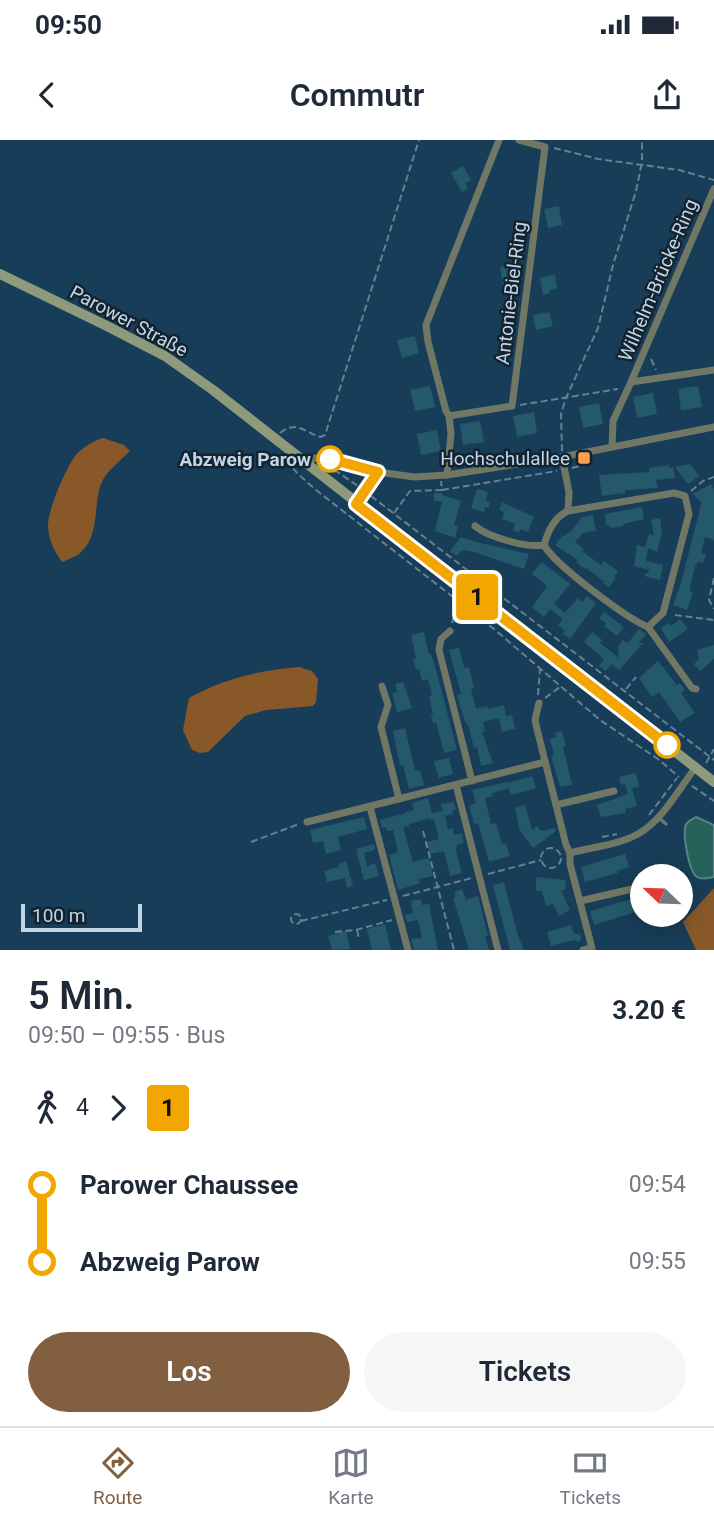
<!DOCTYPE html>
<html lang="de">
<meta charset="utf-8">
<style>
body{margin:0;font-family:Roboto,sans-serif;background:#f6f6f7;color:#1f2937;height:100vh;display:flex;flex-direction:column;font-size:26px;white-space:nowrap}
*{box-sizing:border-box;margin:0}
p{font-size:23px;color:#747a83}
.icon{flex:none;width:38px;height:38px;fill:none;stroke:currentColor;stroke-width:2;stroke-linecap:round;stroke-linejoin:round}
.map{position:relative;height:810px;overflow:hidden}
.side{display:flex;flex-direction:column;background:#fff;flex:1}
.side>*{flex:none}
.badge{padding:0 14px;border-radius:5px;font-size:24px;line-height:46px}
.needle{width:46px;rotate:293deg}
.fabs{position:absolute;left:630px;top:724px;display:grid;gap:14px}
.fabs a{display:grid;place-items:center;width:63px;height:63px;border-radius:50%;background:#fff;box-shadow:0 4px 18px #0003;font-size:35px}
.scale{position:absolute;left:21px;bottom:18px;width:121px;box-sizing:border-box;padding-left:7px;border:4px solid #c1d5e5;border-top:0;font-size:19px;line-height:24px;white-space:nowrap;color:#c1d5e5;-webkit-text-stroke:5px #13232f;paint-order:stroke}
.map>.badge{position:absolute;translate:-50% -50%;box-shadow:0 0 0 4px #fff}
.legs{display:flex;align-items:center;gap:10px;height:77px;padding:0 28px;font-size:23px}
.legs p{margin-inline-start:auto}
.head{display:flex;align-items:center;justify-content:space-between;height:119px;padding:0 28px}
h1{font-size:38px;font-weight:600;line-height:52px}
.cta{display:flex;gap:14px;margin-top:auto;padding:14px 28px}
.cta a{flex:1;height:80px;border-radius:42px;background:#815f40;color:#fff;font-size:28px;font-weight:600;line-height:80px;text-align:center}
.cta a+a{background:#f6f6f7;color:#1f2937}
ul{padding:0 28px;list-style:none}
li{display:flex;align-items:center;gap:24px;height:77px;font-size:26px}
li i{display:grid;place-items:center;width:10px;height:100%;margin:0 9px;background:currentColor}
li i::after{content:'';width:18px;height:18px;margin:-9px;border:5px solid;border-radius:50%;background:#fff}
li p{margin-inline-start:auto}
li:first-child i{background:linear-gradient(#0000 50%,currentColor 0)}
li:last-child i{background:linear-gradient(currentColor 50%,#0000 0)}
.status{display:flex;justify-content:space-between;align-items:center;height:49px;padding:0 35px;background:#fff;direction:ltr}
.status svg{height:19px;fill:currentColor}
header{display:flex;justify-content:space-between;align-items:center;height:91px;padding:0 28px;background:#fff;font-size:32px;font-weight:600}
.dock{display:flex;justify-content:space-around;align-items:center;height:98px;border-top:2px solid #e0e1e3;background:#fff;font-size:19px;color:#747a83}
.dock a{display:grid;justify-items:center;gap:4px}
.dock .active{color:#815f40}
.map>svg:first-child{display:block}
</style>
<div class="status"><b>09:50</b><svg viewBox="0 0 49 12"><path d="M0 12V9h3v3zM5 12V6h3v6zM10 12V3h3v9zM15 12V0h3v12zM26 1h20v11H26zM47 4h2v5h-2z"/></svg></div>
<header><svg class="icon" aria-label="back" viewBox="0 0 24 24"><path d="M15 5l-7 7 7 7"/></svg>Commutr<svg class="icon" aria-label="share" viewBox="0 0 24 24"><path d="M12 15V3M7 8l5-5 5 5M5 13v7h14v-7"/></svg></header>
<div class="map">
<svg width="714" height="810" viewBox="0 0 714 810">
<rect width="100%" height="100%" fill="#183d58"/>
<g fill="#885829">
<path d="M103,298L124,305L130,311C120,321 106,331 101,344C93,365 100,395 81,412C77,417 68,419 62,422C54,410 49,401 48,387C47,372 66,327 76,315C83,307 93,301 103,298Z"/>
<path d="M299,527L312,531L318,539L316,562L313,566L266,570L245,576L208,612L200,613L192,610L183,590L189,558C222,539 261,530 299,527Z"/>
<path d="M714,748V810H696L683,782Z"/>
</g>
<path fill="#266259" stroke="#548483" stroke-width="2" d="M696,677L714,685V737C708,738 702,740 697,737C689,732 681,690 687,683C689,680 693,679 696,677Z"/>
<g fill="#23596a">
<path d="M463,26L471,40L465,43L468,48L462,52L451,33Z"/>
<path d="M559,66L562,85L548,88L544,69Z"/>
<path d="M515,125L520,142H517L518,146L510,148L509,144L503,145L500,127Z"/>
<path d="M555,135L557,148L550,150V153L543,155L540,137Z"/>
<path d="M549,172L553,186L536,190L533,175Z"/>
<path d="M415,196L419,213L402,218L397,200Z"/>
<path d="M430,246L435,267L415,271L410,250Z"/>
<path d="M698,246L702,267L681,270L678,249Z"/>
<path d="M653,253L657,274L637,278L633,257Z"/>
<path d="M599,263L603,284L583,288L579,267Z"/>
<path d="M534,272L537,293L517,297L513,276Z"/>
<path d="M480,281L484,302L463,305L460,284Z"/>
<path d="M437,290L441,311L421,315L417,294Z"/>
<path d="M690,324L699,336L688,344L675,327Z"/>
<path d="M669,325V328L673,327L675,338L656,340L658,348L625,350V353L602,356L599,335L649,332V328Z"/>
<path d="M711,344L714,349V400L705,397L701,413L706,415L703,423L699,421L695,426L690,447V452L693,453L687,470L673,465L681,443L700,369L701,362L693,354Z"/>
<path d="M477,349L488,352L486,361L490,362L489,368L485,367L484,372L471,368Z"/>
<path d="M434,353H442V355L461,361L454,385L458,386L455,398L435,391L442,361H434Z"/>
<path d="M502,362L534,377L528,392L520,389L519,393L513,390L515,384L502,379L504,372L499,370Z"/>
<path d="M642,367L644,379L623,384V386L610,388L609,385H606L605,374Z"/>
<path d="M593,375L596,391L583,393L575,402L584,409L582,411L601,425L604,421L618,431L614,437L616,438L609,447L603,443L605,442L586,428L585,429L576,422L578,420L555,405L563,395L565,396L568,392L570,393L582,377Z"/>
<path d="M660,378L662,393L657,412L648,408L646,421L663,425L660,440L644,436L650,430L634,426L637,405L645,407L649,394L654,395L651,380Z"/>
<path d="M461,397L476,402L529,414L524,429L474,412L462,410L457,416L450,411Z"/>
<path d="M542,422L570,444L554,464L565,473L578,458L582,462L587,456L596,463L570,499L563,494L565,491L558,485L563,479L550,469L544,477L532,467L547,446L532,434Z"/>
<path d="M604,472L624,487L617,496L604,486L606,483L599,478Z"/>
<path d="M680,479L688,489L669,502L661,488L668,483L671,486Z"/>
<path d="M639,489L646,494L639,503H643L619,530L611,524L606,531L599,526L604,519L584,502L592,492L602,500L600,503L619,518L618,506L623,500L628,503Z"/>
<path d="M424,492L429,514H431L438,537L457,610L444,613L436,582L433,583L431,575L433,574L429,556L432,555L428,539L422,541L419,529L416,530L413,519L416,518L411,495Z"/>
<path d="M714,505V519L700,531L694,524L699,519L697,510Z"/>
<path d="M459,508L463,524L465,528L469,527L474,548L471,549L476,569L487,566L488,569L504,565L506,576L512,575L515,589L502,592L499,578L483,582L485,591L482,592L493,623L481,626L477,607L474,608L468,585L465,582L457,555L461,554L449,510Z"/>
<path d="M658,521L677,545L680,543L685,550L681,553L695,573L680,582L659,552L652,557L639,538Z"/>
<path d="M403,542L412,568L397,572L392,553L397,552L395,544Z"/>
<path d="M405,588L415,631L418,630L421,633L424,645L409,649L403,625L400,626L393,591Z"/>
<path d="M562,591L566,606H563L572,645L560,647L551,616L554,615L550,599L556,597L555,593Z"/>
<path d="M449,618L453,634L439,638L434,621Z"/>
<path d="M636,633L639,647L632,648L637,666L625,669L626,673L601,677L597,665L628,654L625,644L621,645L619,637Z"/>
<path d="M532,636L536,648L511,655L507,643Z"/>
<path d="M507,642L509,648L492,653L493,656L485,658L491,684L496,683L502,704L506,703L510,716L489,722L478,683L474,684L469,665L476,663L472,650Z"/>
<path d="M428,658L432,673L443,671L441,664L454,662L456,670H452L453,674L445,676L448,689L453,688L454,695L462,693L464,703L457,705L456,711L462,733L450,736L444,711L430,714L427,702L439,699L434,679L431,680V678L409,684V686L403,687L413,722L429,718L433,736L419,739L420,743L398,750L389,715L398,712L393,690L387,691L386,687L382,688L380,680L406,673V672L414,670L412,663Z"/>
<path d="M525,665L532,690L537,686L541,691L555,688L556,691L533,708L519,689L515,668Z"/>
<path d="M364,677L367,689L338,697L341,710L326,714L323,701L313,703L310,690Z"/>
<path d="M374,704L375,710L364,713L367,726L375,723L379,736L364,740L356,709Z"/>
<path d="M625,714L629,727L617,731L618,733L585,742L581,727Z"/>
<path d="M346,721L353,746L347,748L345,738L327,742L324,731L339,727V724Z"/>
<path d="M536,737L566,740L565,750H561L570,770L559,776L553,764L546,766L542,751H536Z"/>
<path d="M504,742L518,796L524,810H510L493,745Z"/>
<path d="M462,749L466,760L478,756L488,796L485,797L489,810H469L453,758L456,757L454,752Z"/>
<path d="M642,756V770L594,785L590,771Z"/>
<path d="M421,759L422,765L429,764L438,810H414L411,799L422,798L418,780L407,782L405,775L413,773L411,761Z"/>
<path d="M385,784L391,810H372L367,789Z"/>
<path d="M571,785L573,792L582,796L579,802L574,800L551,806L547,792Z"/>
<path d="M346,791L350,809L332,810L328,796Z"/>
</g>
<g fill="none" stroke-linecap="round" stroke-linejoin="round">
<g stroke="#628096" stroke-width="2" stroke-dasharray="7 3.5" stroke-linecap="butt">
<path d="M554,8L598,19L679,30L714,40"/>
<path d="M651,219L656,230"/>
<path d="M520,265L618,249"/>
<path d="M280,293C295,280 305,292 320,297L325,295L419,0"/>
<path d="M562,311L561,274L566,258L598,188L613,125L636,51L642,22V0"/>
<path d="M286,320L298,334L316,350L494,489L600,580L658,619L679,637"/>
<path d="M572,328L584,325L586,319"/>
<path d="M334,332L336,331L358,346"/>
<path d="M442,350L557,331"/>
<path d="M691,351L703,341L714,337"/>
<path d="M371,356L714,620"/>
<path d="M394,373L410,351L442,350L441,341"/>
<path d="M714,438L709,460L714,469"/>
<path d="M675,475L714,480"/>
<path d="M452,483L458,462"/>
<path d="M626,549L636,537"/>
<path d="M538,555L540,529"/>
<path d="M545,558L560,547"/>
<path d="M706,623L714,609"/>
<path d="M692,646L714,661"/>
<path d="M649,675L677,638"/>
<path d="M423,691L454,810"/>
<path d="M602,697L617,694"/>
<path d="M251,702L299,684"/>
<circle cx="551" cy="718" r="10"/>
<path d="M488,734L541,720"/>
<path d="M403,756L472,738"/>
<circle cx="296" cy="779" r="5"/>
<path d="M301,781L387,760"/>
<path d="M357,790L359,799"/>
<path d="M335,792L356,790L392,780"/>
</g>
<path stroke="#717765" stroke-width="3.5" d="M659,678L666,684"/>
<g stroke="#717765" stroke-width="7">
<path d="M499,0L426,185L428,202L446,271L449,276L512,266L545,7L519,0"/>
<path d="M714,49L631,242L714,230"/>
<path d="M612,307L613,281L631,242"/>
<path d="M562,317L569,352L568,371"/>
<path d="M303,320L324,317L378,332L414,337L447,335L562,317L714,287"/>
<path d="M447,335L451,294L449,276"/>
<path d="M674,353L685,356L689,374L663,473L648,487C626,478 554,424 544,405C548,391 554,377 568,371Z"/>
<path d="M356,364L378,332"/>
<path d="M475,386C488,397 526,408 544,405"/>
<path d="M648,487L692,548L696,549"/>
<path d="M450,491L441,499L439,510L472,641"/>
<path d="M382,546L388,565L381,587L399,659"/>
<path d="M539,563L535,580L537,589L566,705L570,713V724L592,808L583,810"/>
<path d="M456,645L498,810"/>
<path d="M556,665L614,651"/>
<path d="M370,667L408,810"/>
<path d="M307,682L545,622"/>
<path d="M570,713C592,707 618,705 638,694C662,681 679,649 695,628"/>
<path d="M580,761L632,749L642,744"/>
</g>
<path stroke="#8f997c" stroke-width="10" d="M0,134L109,187L165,216L213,250L714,642"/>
</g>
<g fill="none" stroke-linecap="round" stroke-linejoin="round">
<g stroke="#fff" stroke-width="16">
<path id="line-1" d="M330,319L378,332L356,364L667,605"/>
</g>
<use href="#line-1" stroke="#f3a500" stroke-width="10"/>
</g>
<rect fill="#f8a14a" stroke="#13232f" stroke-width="2.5" x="577" y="311" width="14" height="14" rx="3.5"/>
<g fill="#fff" stroke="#f3a500" stroke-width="3.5">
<circle cx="330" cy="319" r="12"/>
<circle cx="667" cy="605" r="12"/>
</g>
<g text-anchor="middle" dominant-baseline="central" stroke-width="5" stroke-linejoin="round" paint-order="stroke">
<g font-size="19" fill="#c1d5e5" stroke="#13232f">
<text transform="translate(658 140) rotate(-67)">Wilhelm-Brücke-Ring</text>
<text transform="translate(511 153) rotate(-83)">Antonie-Biel-Ring</text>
<text transform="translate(129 181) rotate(28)">Parower Straße</text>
</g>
<g font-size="19" fill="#c1d5e5" stroke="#13232f" text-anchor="end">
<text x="570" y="318">Hochschulallee</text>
</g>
<g font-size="19" font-weight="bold" fill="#c1d5e5" stroke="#13232f" text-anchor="end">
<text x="311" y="319">Abzweig Parow</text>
</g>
</g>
</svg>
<div class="fabs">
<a><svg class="needle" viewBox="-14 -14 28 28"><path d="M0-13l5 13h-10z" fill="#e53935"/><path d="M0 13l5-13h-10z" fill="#747a83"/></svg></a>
</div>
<div class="scale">100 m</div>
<b class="badge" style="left:477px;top:457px;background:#f3a500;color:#111">1</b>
</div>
<section class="side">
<div class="head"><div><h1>5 Min.</h1><p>09:50 – 09:55 · Bus</p></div><b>3.20 €</b></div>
<div class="legs"><svg class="icon" aria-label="walk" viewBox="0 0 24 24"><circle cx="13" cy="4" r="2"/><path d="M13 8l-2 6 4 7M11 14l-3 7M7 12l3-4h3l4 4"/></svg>4<svg class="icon" aria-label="forward" viewBox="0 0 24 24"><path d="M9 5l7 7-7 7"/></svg><b class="badge" style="background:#f3a500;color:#111">1</b></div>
<ul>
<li><i style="color:#f3a500"></i><b>Parower Chaussee</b><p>09:54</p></li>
<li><i style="color:#f3a500"></i><b>Abzweig Parow</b><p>09:55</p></li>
</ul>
<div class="cta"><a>Los</a><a>Tickets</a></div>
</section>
<nav class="dock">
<a class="active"><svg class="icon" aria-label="directions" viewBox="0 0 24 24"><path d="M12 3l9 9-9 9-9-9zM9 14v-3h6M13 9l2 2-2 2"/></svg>Route</a>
<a><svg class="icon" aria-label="map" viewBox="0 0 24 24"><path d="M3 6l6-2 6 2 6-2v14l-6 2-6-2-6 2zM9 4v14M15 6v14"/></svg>Karte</a>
<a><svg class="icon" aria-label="tickets" viewBox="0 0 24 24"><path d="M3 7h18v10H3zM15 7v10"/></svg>Tickets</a>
</nav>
